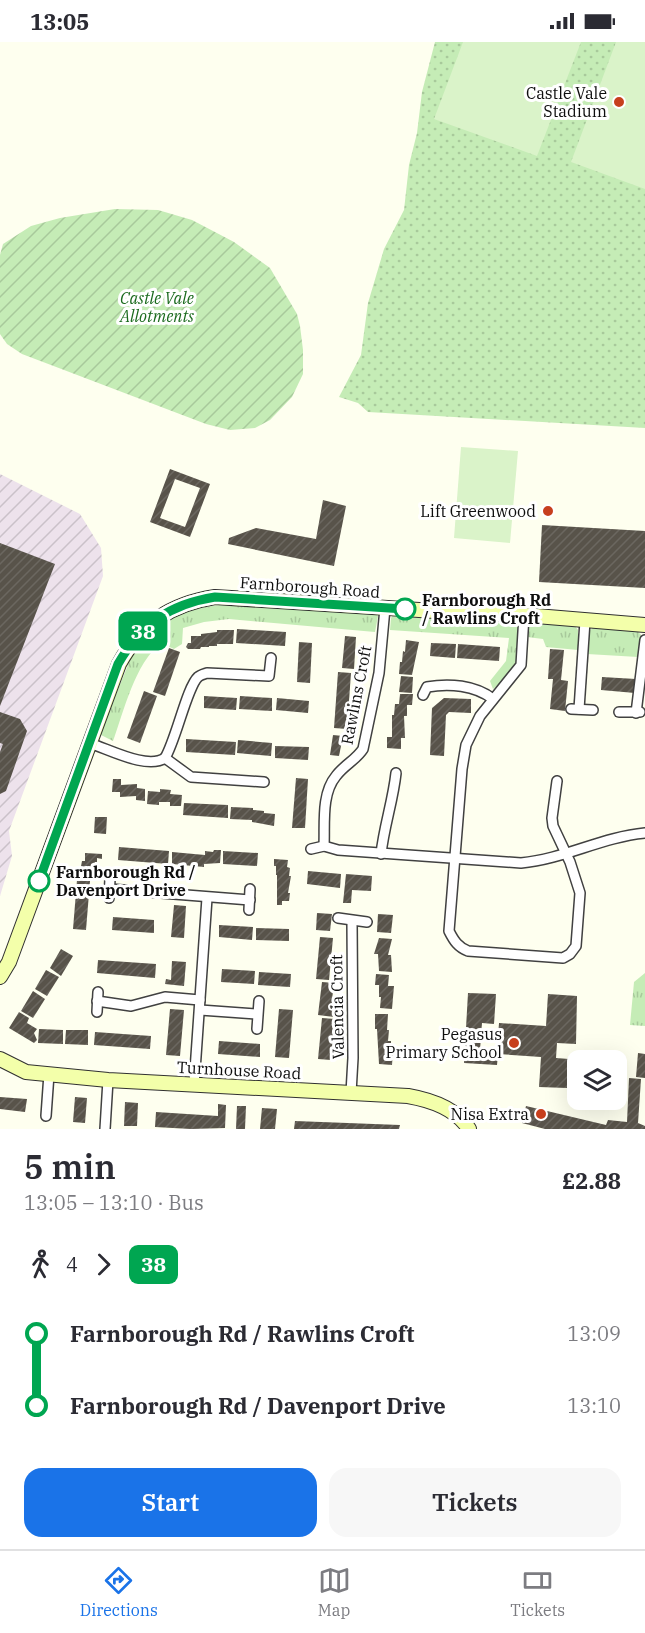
<!DOCTYPE html>
<meta charset="utf-8">
<style>
body{margin:0;font-family:"IBM Plex Serif",serif;background:#f7f7f7;color:#2b2b33;height:100vh;display:flex;flex-direction:column;font-size:22px;white-space:nowrap}
*{box-sizing:border-box;margin:0}
p{font-size:20px;color:#7c7c81}
.icon{flex:none;width:33px;height:33px;fill:none;stroke:currentColor;stroke-width:2;stroke-linecap:round;stroke-linejoin:round}
.map{position:relative;height:1087px;overflow:hidden}
.drawer{display:flex;flex-direction:column;background:#fff;flex:1}
.drawer>*{flex:none}
.badge{padding:0 12px;border-radius:9px;font-size:21px;line-height:39px}
.controls{position:absolute;left:567px;top:1008px;display:grid;gap:12px}
.controls a{display:grid;place-items:center;width:60px;height:60px;border-radius:12px;background:#fff;box-shadow:0 6px 24px #0002;font-size:30px}
.map>.badge{position:absolute;translate:-50% -50%;box-shadow:0 0 0 3px #fff}
.legs{display:flex;align-items:center;gap:9px;height:66px;padding:0 24px;font-size:20px}
.legs p{margin-inline-start:auto}
.summary{display:flex;align-items:center;justify-content:space-between;height:102px;padding:0 24px}
h1{font-size:33px;font-weight:600;line-height:45px}
.primary-button{display:flex;gap:12px;margin-top:auto;padding:12px 24px}
.primary-button a{flex:1;height:69px;border-radius:18px;background:#1a73e8;color:#fff;font-size:24px;font-weight:600;line-height:69px;text-align:center}
.primary-button a+a{background:#f7f7f7;color:#2b2b33}
ul{padding:0 24px;list-style:none}
li{display:flex;align-items:center;gap:21px;height:72px;font-size:22px}
li i{display:grid;place-items:center;width:9px;height:100%;margin:0 8px;background:currentColor}
li i::after{content:'';width:15px;height:15px;margin:-8px;border:4px solid;border-radius:50%;background:#fff}
li p{margin-inline-start:auto}
li:first-child i{background:linear-gradient(#0000 50%,currentColor 0)}
li:last-child i{background:linear-gradient(currentColor 50%,#0000 0)}
.status{display:flex;justify-content:space-between;align-items:center;height:42px;padding:0 30px;background:#fff;direction:ltr}
.status svg{height:16px;fill:currentColor}
.dock{display:flex;justify-content:space-around;align-items:center;height:84px;border-top:2px solid #e1e1e2;background:#fff;font-size:16px;color:#7c7c81}
.dock a{display:grid;justify-items:center;gap:3px}
.dock .current{color:#1a73e8}
.map>svg:first-child{display:block}
</style>
<div class="status"><b>13:05</b><svg viewBox="0 0 49 12"><path d="M0 12V9h3v3zM5 12V6h3v6zM10 12V3h3v9zM15 12V0h3v12zM26 1h20v11H26zM47 4h2v5h-2z"/></svg></div>
<div class="map">
<svg width="645" height="1087" viewBox="0 0 645 1087">
<defs>
<pattern id="industrial-furrows" width="10" height="10" patternUnits="userSpaceOnUse" patternTransform="scale(1.5)"><rect width="10" height="10" fill="#ede2ec"/><path d="M-1 1l2-2M0 10L10 0M9 11l2-2" fill="none" stroke="#cac1c9"/></pattern>
<pattern id="grass-tufts" width="24" height="20" patternUnits="userSpaceOnUse" patternTransform="scale(1.5)"><rect width="24" height="20" fill="#c5ecb6"/><path d="M3 7l-1-3M5 7V3M7 7l1-3M15 17l-1-3M17 17v-4M19 17l1-3" fill="none" stroke="#a8c99b"/></pattern>
<pattern id="park-dots" width="8" height="8" patternUnits="userSpaceOnUse" patternTransform="scale(1.5)"><rect width="8" height="8" fill="#c5ecb6"/><path d="M2 2h.1M6 6h.1" fill="none" stroke="#a8c99b" stroke-width="1.8" stroke-linecap="round"/></pattern>
<pattern id="garden-furrows" width="10" height="10" patternUnits="userSpaceOnUse" patternTransform="scale(1.5)"><rect width="10" height="10" fill="#c5ecb6"/><path d="M-1 1l2-2M0 10L10 0M9 11l2-2" fill="none" stroke="#a8c99b"/></pattern>
<pattern id="building-hatch" width="6" height="6" patternUnits="userSpaceOnUse" patternTransform="scale(1.5)"><rect width="6" height="6" fill="#58534a"/><path d="M-1 1l2-2M0 6l6-6M5 7l2-2" fill="none" stroke="#6b6760"/></pattern>
</defs>
<rect width="100%" height="100%" fill="#feffef"/>
<path fill="url(#industrial-furrows)" d="M0,432L80,472L101,506L103,534L9,789L12,814L0,854Z"/>
<g fill="url(#grass-tufts)">
<path d="M227,562L374,569L378,574L375,590L229,577L204,580L183,586L182,602L174,607L161,601C135,621 124,669 113,699L101,693V689L130,618V611C138,603 145,594 154,586C174,569 202,565 227,562Z"/>
<path d="M394,571L403,575L507,581L511,577L518,582L516,620L512,631L493,647L490,639L506,619L509,596L390,588L391,576Z"/>
<path d="M532,581L575,584L578,588V608L546,605L543,597L527,595L528,586Z"/>
<path d="M594,585L636,587L641,593L638,615L587,612L589,589Z"/>
<path d="M645,931V984L630,983L634,940Z"/>
</g>
<path fill="url(#park-dots)" d="M435,0H645V386L368,370L358,361L339,355L361,313L368,261L384,207L404,168L409,123L417,91L422,50Z"/>
<path fill="url(#garden-furrows)" d="M115,167L158,168L192,178L234,200L270,226L297,272L300,284L303,308V332L292,355L270,378L255,386L230,388L206,382L22,312L7,302L0,292V213L3,202L31,184L60,176Z"/>
<g fill="#daf3c9">
<path d="M463,0H581L537,114L434,77Z"/>
<path d="M616,0H645V147L571,120Z"/>
<path d="M461,405L518,409L510,501L454,496Z"/>
</g>
<g fill="url(#building-hatch)" fill-rule="evenodd">
<path d="M170,427L210,442L190,495L150,480ZM175,437L200,446L185,485L160,476Z"/>
<path d="M323,458L346,464L334,524L228,502L229,496L256,486L316,497Z"/>
<path d="M542,483L645,489V546L539,540Z"/>
<path d="M0,501L55,522L0,664Z"/>
<path d="M237,587L286,590L285,604L236,601Z"/>
<path d="M217,588H234L233,602H217V604H209V605H201L200,607H188L186,605L188,601H191V594H201V592L217,590Z"/>
<path d="M345,594L356,595L354,627L342,626Z"/>
<path d="M406,598L419,600L412,633L399,632L400,620H402L403,609L405,610Z"/>
<path d="M299,600L312,601L310,641L297,640Z"/>
<path d="M431,601L456,602L455,616L430,614Z"/>
<path d="M458,602L500,605L499,619L457,616Z"/>
<path d="M169,606L180,610L165,654L153,650Z"/>
<path d="M550,607L564,608L561,638L568,639L565,669L550,667L553,637H548Z"/>
<path d="M338,630L351,631L347,687L334,686Z"/>
<path d="M401,634L413,635L412,651L399,650Z"/>
<path d="M602,635L636,637L635,651L601,648Z"/>
<path d="M144,649L157,654L140,701L127,696Z"/>
<path d="M400,652H413L412,663H407V674H404L405,696H401V707L387,706V695H392V673H394L395,662H399Z"/>
<path d="M204,654L237,656L236,668L204,666Z"/>
<path d="M240,654L272,656V669L239,667Z"/>
<path d="M277,656L309,659L308,671L276,668Z"/>
<path d="M444,656L471,657V671L449,670L446,673L444,714L430,713L432,666Z"/>
<path d="M0,670L20,677L27,689L6,749L0,752V710L3,702L0,701Z"/>
<path d="M333,693L343,694L339,714L330,713Z"/>
<path d="M186,697L236,700L235,713L186,710Z"/>
<path d="M238,698L272,701L271,714L237,711Z"/>
<path d="M275,704L309,705L308,718L275,716Z"/>
<path d="M296,736L308,737L305,786H292Z"/>
<path d="M113,737H121V743L137,742V746L145,747V759L136,758V754L120,755V750H112Z"/>
<path d="M160,747L171,748L170,752L182,753L181,764H170V760H159V763L147,762L148,749L160,750Z"/>
<path d="M184,761L228,763V776L183,773Z"/>
<path d="M231,765L253,766V768L264,769V771L275,772L274,784L252,780V778L230,777Z"/>
<path d="M95,775H107L106,792L94,791Z"/>
<path d="M119,805L169,809L168,822L118,818Z"/>
<path d="M214,808H221L220,821L204,822V825L172,822V810L205,813V809L213,810Z"/>
<path d="M223,809L258,811L257,824L223,822Z"/>
<path d="M85,811L102,812V817L97,816V820H95L92,836L79,835L82,819H85Z"/>
<path d="M274,817L288,818L287,825L290,826L289,834H291L288,851H290L289,859H282V863H277V833H276V824H274Z"/>
<path d="M308,829L341,832L340,846L307,842Z"/>
<path d="M346,832L372,834L371,849L352,848L351,861H343Z"/>
<path d="M77,838L90,839L86,888L73,887Z"/>
<path d="M174,863L186,864L184,896L171,895Z"/>
<path d="M317,871L332,872L330,889L316,888Z"/>
<path d="M378,872L393,873L391,891L377,890Z"/>
<path d="M113,875L154,878V891L112,888Z"/>
<path d="M219,883L253,885L252,898L219,895Z"/>
<path d="M256,886L289,887V899L256,898Z"/>
<path d="M320,895L333,896L329,938L316,937Z"/>
<path d="M379,896L392,897L388,913H391L392,930L379,929L378,912H374Z"/>
<path d="M61,907L73,914L61,934L50,926Z"/>
<path d="M98,918L156,922L155,936L97,931Z"/>
<path d="M172,919L186,920L184,944L165,942L166,937L171,938Z"/>
<path d="M222,927L255,929L254,942L221,940Z"/>
<path d="M46,928L59,935L47,954L35,947Z"/>
<path d="M259,930L291,932L290,945L258,943Z"/>
<path d="M376,932L389,933L388,944H394L392,967L380,966L381,955H379V943H375Z"/>
<path d="M322,940L334,941L332,958L336,959L334,975L318,973Z"/>
<path d="M33,949L45,957L33,976L21,969Z"/>
<path d="M468,951L496,952L494,982L482,981L480,1008L497,1009L499,981L546,984L548,952L577,954L576,1002L557,1001L556,1016L569,1017L567,1046L539,1045L541,1015L498,1012L497,1023L464,1021Z"/>
<path d="M170,967L184,968L180,1014L166,1013Z"/>
<path d="M279,967L293,968L289,1016L275,1015Z"/>
<path d="M19,970L29,976L27,981L37,987L34,991L37,998L34,1001L9,986Z"/>
<path d="M375,972H388L387,988H389L388,999H391V1010H393L392,1023L379,1022L377,987H375Z"/>
<path d="M322,976L335,977L331,1018L318,1017Z"/>
<path d="M39,987L63,988V1002L38,1001Z"/>
<path d="M66,988H88V1003L65,1002Z"/>
<path d="M95,990L151,994L150,1007L94,1003Z"/>
<path d="M219,999L260,1002V1015L218,1012Z"/>
<path d="M638,1011L645,1012V1036L636,1035Z"/>
<path d="M629,1036L641,1037L638,1081L645,1084V1087H545L522,1081L526,1064L606,1083L608,1078L627,1080Z"/>
<path d="M0,1055L27,1057L25,1070L0,1067Z"/>
<path d="M75,1055L87,1056L85,1081L73,1080Z"/>
<path d="M125,1060L138,1061L137,1084H124Z"/>
<path d="M218,1062L226,1063L225,1086L191,1087L155,1085L156,1070L218,1074Z"/>
<path d="M237,1064H246L245,1087H236Z"/>
<path d="M262,1066L277,1067L275,1087H260Z"/>
<path d="M295,1079L400,1083L399,1087H294Z"/>
</g>
<g fill="none" stroke-linecap="round" stroke-linejoin="round">
<g stroke="#414141" stroke-width="12">
<g id="street">
<path d="M524,573L521,623L480,674L466,703L462,727L449,889C454,899 458,905 468,909L563,916L570,912L576,904L580,851L570,820L553,784L552,776L557,739"/>
<path d="M423,653L427,645C449,641 475,643 493,657"/>
<path d="M571,667L593,668"/>
<path d="M579,667L585,579"/>
<path d="M619,670H640"/>
<path d="M636,671L645,598"/>
<path d="M89,701C109,707 147,728 165,716L191,735L264,740"/>
<path d="M165,716C176,698 187,645 198,635C200,633 204,632 207,631L269,634L271,616"/>
<path d="M324,804C325,782 321,752 336,734C344,723 356,718 363,707L379,631L385,566"/>
<path d="M311,807L324,804L338,808L521,821C564,817 602,795 645,791"/>
<path d="M381,812C384,784 393,759 396,731"/>
<path d="M110,847L250,858"/>
<path d="M109,856L110,837"/>
<path d="M249,868L250,847"/>
<path d="M338,876L367,880"/>
<path d="M97,959L131,964L165,955L200,958"/>
<path d="M200,968L257,972"/>
<path d="M97,970L98,950"/>
<path d="M257,987L259,959"/>
<path d="M194,1043L207,856"/>
<path d="M351,1051L353,1016L352,879"/>
<path d="M46,1074L49,1032"/>
<path d="M105,1087L108,1038"/>
</g>
</g>
<g stroke="#303030" stroke-width="16">
<g id="secondary">
<path d="M0,935L9,920L119,622C141,582 170,562 215,555L435,569L524,573L645,583"/>
<path d="M0,1017L26,1030L108,1038L408,1054C431,1058 456,1066 469,1087"/>
</g>
</g>
<use href="#street" stroke="#fff" stroke-width="9"/>
<use href="#secondary" stroke="#f3ffaa" stroke-width="14"/>
</g>
<g fill="none" stroke-linecap="round" stroke-linejoin="round">
<g stroke="#fff" stroke-width="14">
<path id="line-1" d="M39,839L118,622C141,582 170,562 215,555L405,567"/>
</g>
<use href="#line-1" stroke="#00a651" stroke-width="9"/>
</g>
<g fill="#c73f1d" stroke="#fff" stroke-width="2">
<circle cx="619" cy="60" r="6"/>
<circle cx="548" cy="469" r="6"/>
<circle cx="514" cy="1001" r="6"/>
<circle cx="541" cy="1072" r="6"/>
</g>
<g fill="#fff" stroke="#00a651" stroke-width="3">
<circle cx="405" cy="567" r="10"/>
<circle cx="39" cy="839" r="10"/>
</g>
<g text-anchor="middle" dominant-baseline="central" stroke-width="6" stroke-linejoin="round" paint-order="stroke">
<g font-size="16" fill="#0e0e0e" stroke="#fff" text-anchor="end">
<text x="607" y="51">Castle Vale<tspan x="607" dy="18">Stadium</tspan></text>
<text x="536" y="469">Lift Greenwood</text>
<text x="502" y="992">Pegasus<tspan x="502" dy="18">Primary School</tspan></text>
<text x="529" y="1072">Nisa Extra</text>
</g>
<g font-size="16" font-style="italic" fill="#1a6a1d" stroke="#fff">
<text x="157" y="256">Castle Vale<tspan x="157" dy="18">Allotments</tspan></text>
</g>
<g font-size="16" fill="#0e0e0e" stroke="#fff">
<text transform="translate(310 545) rotate(4)">Farnborough Road</text>
<text transform="translate(356 653) rotate(-79)">Rawlins Croft</text>
<text transform="translate(337 965) rotate(-91)">Valencia Croft</text>
<text transform="translate(239 1028) rotate(3)">Turnhouse Road</text>
</g>
<g font-size="16" font-weight="bold" fill="#0e0e0e" stroke="#fff" text-anchor="start">
<text x="422" y="558">Farnborough Rd<tspan x="422" dy="18">/ Rawlins Croft</tspan></text>
<text x="56" y="830">Farnborough Rd /<tspan x="56" dy="18">Davenport Drive</tspan></text>
</g>
</g>
</svg>
<div class="controls">
<a><svg class="icon" aria-label="layers" viewBox="0 0 24 24"><path d="M12 4l9 5-9 5-9-5zM3 14l9 5 9-5"/></svg></a>
</div>
<b class="badge" style="left:143px;top:589px;background:#00a651;color:#fff">38</b>
</div>
<section class="drawer">
<div class="summary"><div><h1>5 min</h1><p>13:05 – 13:10 · Bus</p></div><b>£2.88</b></div>
<div class="legs"><svg class="icon" aria-label="walk" viewBox="0 0 24 24"><circle cx="13" cy="4" r="2"/><path d="M13 8l-2 6 4 7M11 14l-3 7M7 12l3-4h3l4 4"/></svg>4<svg class="icon" aria-label="forward" viewBox="0 0 24 24"><path d="M9 5l7 7-7 7"/></svg><b class="badge" style="background:#00a651;color:#fff">38</b></div>
<ul>
<li><i style="color:#00a651"></i><b>Farnborough Rd / Rawlins Croft</b><p>13:09</p></li>
<li><i style="color:#00a651"></i><b>Farnborough Rd / Davenport Drive</b><p>13:10</p></li>
</ul>
<div class="primary-button"><a>Start</a><a>Tickets</a></div>
</section>
<nav class="dock">
<a class="current"><svg class="icon" aria-label="directions" viewBox="0 0 24 24"><path d="M12 3l9 9-9 9-9-9zM9 14v-3h6M13 9l2 2-2 2"/></svg>Directions</a>
<a><svg class="icon" aria-label="map" viewBox="0 0 24 24"><path d="M3 6l6-2 6 2 6-2v14l-6 2-6-2-6 2zM9 4v14M15 6v14"/></svg>Map</a>
<a><svg class="icon" aria-label="tickets" viewBox="0 0 24 24"><path d="M3 7h18v10H3zM15 7v10"/></svg>Tickets</a>
</nav>
